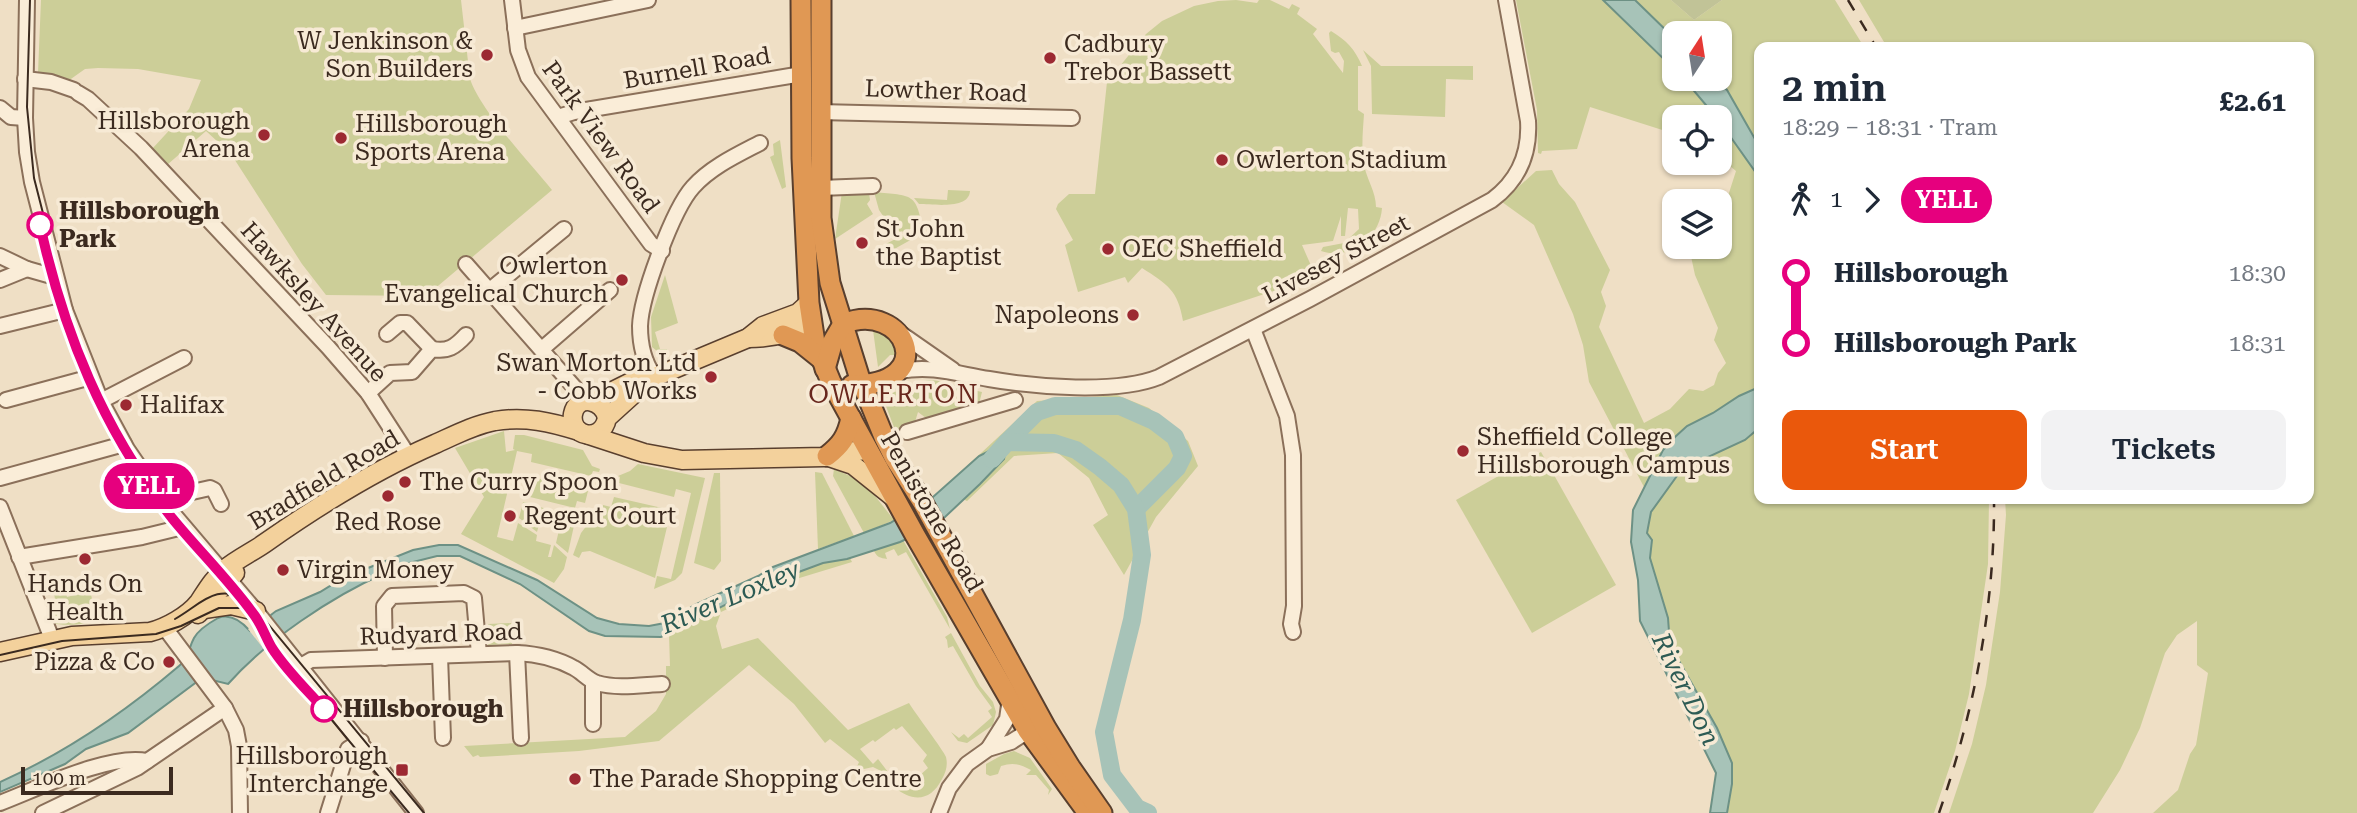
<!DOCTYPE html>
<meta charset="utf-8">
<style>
body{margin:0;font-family:"Roboto Serif",serif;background:#f2f2f3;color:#1f2937;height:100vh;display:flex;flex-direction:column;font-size:26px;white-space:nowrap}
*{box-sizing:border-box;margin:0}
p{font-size:23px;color:#747a83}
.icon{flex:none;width:38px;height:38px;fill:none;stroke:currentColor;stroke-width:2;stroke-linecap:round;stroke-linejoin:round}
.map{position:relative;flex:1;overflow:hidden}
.sheet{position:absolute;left:1754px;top:42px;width:560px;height:462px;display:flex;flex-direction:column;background:#fff;border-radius:14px;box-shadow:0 2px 5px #0004}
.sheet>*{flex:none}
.badge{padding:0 14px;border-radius:23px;font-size:24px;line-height:46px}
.needle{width:46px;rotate:12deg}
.tools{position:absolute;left:1662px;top:21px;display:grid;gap:14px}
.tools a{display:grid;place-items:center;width:70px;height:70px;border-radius:14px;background:#fff;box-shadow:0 2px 5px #0004;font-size:35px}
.scale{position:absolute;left:21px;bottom:18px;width:152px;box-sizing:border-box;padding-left:7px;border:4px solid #3b2a1f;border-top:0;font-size:19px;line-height:24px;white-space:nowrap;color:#3b2a1f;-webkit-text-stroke:5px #f7ead5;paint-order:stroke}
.map>.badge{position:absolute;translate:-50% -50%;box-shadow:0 0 0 4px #fff}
.legs{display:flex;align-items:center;gap:10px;height:77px;padding:0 28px;font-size:23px}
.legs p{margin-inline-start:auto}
.head{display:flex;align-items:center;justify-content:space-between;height:119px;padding:0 28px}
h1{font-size:38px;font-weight:600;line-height:52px}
.primary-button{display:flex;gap:14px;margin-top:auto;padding:14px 28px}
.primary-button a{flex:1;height:80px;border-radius:14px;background:#ea580c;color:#fff;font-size:28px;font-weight:600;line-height:80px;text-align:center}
.primary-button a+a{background:#f2f2f3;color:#1f2937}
ul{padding:0 28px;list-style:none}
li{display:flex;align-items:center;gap:24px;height:70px;font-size:26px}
li i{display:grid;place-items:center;width:10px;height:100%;margin:0 9px;background:currentColor}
li i::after{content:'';width:18px;height:18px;margin:-9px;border:5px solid;border-radius:50%;background:#fff}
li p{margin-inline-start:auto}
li:first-child i{background:linear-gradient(#0000 50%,currentColor 0)}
li:last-child i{background:linear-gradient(currentColor 50%,#0000 0)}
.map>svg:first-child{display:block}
</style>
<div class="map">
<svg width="2357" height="813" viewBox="0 0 2357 813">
<rect width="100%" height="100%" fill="#efdfc5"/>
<g fill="#ccce98">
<path d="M41,0H461L470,79C481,111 529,162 552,190L426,296L326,295L302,264L231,154L206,131L167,165L152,149L189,109L201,80L138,69L98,68L85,69L68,81L40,74L38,73Z"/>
<path d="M1236,0L1257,3L1259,0H1270L1289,9L1292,4L1300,8L1297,14L1317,29L1313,34L1343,73L1344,61L1339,52L1335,53L1331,51L1329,33L1331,31C1346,40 1355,49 1362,66H1358V110L1364,114C1363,130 1361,148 1364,165C1367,180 1376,192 1376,207L1382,208C1380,238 1350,261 1321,251L1323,247L1344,243L1359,229L1358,209L1348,208L1345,236H1341V216L1333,241L1302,245L1316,277L1183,321C1178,290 1167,284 1142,268L1128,283L1125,277L1078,292L1065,245L1073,240L1056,209L1058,204L1069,194H1095L1107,82L1146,34L1162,21L1194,6L1218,1Z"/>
<path d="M1516,0H1603L1675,70V79H1684L1716,117H1675V134L1590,107L1577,149L1542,151L1541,154L1538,153L1537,110Z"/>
<path d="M1635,0H1671L1694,20L1722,0H1835L1864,47H1759V146L1727,90L1715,79H1720V33H1675V39Z"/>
<path d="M1859,0H2357V813H2153L2178,790L2190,754L2196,745L2208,673L2197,665V621L2177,635L2165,653L2140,728L2120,770L2093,813H1949L1972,744L1986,685L2000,592L2006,515L2005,499H2308V47H1887Z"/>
<path d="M1363,50L1381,66H1473V80L1446,79L1445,117L1372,114L1371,66Z"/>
<path d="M1720,122L1759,177V387L1739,396L1713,413L1687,426L1663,450L1644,487L1589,382L1583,345L1573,314L1534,225L1502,202L1536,171L1552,170L1559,184L1575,202L1610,270L1601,292L1606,306L1599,327L1644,423L1670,409L1689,389L1703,391L1714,385L1718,373L1726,363L1714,340L1718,328L1695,275L1689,247H1720V221L1736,171L1720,158Z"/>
<path d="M780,140L786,187L782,189L770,157L774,155L773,144Z"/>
<path d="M948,190L970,191C969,210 933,204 919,204L914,198L947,200Z"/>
<path d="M842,192L869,193L870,200L867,204L873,214L835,239Z"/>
<path d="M874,192C913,196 917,192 923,233L889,252L884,245L905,234L902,231L892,237L888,232V223L879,210Z"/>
<path d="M665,275L678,323L655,332L660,349H667L668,354L662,355L652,347L651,317Z"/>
<path d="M873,330L886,333L894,345L895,355H890L878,367Z"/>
<path d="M929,380C946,380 964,389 982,392L979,404L975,405L926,418L918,412L915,422L910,424L909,430L897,435L884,401L885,396L919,382Z"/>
<path d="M1117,395L1149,408L1188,441L1198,466L1156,517L1124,575L1093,525L1108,515L1089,478L1058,453L1014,456L967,501L950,493L953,479L1037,401Z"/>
<path d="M1759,428V499H1989L1988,564L1969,694L1955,751L1934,813H1727L1732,784L1717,728L1670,645L1668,618L1650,558L1652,540L1647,534L1650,512L1682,469L1745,440Z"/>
<path d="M504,431L506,452L515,450L513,449L515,435H524L583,450L592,466L600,469L599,472L593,471L591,476L531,462L532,454L517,451L497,537L513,541L518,523L537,535L536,541L551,545L548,557H551L554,545L567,557L564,569L554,583L461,534L484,497L455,448Z"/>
<path d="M1541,452L1616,585L1532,633L1456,500Z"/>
<path d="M638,464L705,478L682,573L675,580L654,589L657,576L671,579L691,493L676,489L674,497L619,483L620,477L618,476L630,471Z"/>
<path d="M834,469L864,482L894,520L864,533L833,476Z"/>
<path d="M815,472L822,473L854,536L818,549Z"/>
<path d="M714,473H720L721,561L714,570L694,563Z"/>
<path d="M529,476L588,491L585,503L577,501L575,508L530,497L525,491Z"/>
<path d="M614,497L671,510L655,578L590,551L582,552L579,558L573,555L581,533L598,511H601L603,505L611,507Z"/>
<path d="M523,502L529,503L540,521L537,532L519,518Z"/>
<path d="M536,506L573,516L575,521L568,553L556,543L560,526L544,521Z"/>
<path d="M903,540L947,617L950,629L906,552L898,556L894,549L885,553L887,559C880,558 877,557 874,551Z"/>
<path d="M850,558L852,562L783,583L721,612L716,626L722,649L758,638L848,730L909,703C915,713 944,751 946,757C948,765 946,772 942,779C931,801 913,803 894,787L897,782L903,790L928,768L923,761L927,755L902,726L896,730L894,728L875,742L873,740L860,749L873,764L878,759L888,772L885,773L873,767L855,771L859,762L830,739L825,743L794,704L749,665L659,741L579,751L480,757L478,755L473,757L464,746L625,737L656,711L666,694V666H670L669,634L769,583L823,563Z"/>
<path d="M65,589L67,597L90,591L97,618C86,626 64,626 51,623L43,604L55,600L54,592Z"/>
<path d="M511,623L512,644L488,645V624Z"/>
<path d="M951,633L980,686L993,702L996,712L993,725L967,743L958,741L951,732L959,738L964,734L968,738L992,717L988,711L992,708L976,686L953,646L948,648L947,640L945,637Z"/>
<path d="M1014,751L1030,758L1052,789L1048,795L1049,790L1036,775H1026L1031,770C1020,764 1013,762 1001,766L998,774L990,776L986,774V764L1004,754Z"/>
</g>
<path fill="#c1c397" d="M1671,0H1722L1694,20Z"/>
<g fill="#a7c3b8" stroke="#6d9185" stroke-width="2">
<path d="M1603,0H1635L1675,39V70Z"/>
<path d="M1684,79H1715L1727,90L1759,146V177L1720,122V117H1716Z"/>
<path d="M1759,387V428L1745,440L1682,469L1651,512L1647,533L1652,540L1650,558L1668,618L1670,645L1717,728L1732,763V784L1727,813H1710L1716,773L1640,621L1638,580L1631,542L1633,510L1663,450L1675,437L1687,426L1713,413L1739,396Z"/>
<path d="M1007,442L1004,459L980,484L945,517L915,535L900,542L847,559L823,563L769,583L661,637L605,636L589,631L520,584L460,556H437L385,569V573C331,597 267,640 228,684L212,680L198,681L128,733L86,749L65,764L0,792V782C65,753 125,712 179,666C189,658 188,649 194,638C199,629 209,623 218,618C231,613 242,622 250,631L276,611L320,592L343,578L413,550L439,545H458L537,580L597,618L619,624L649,626L670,622L694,605L758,576L773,567L890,523L933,497L979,456Z"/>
</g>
<path fill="#efdfc5" d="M268,612L285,634L263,648L248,629Z"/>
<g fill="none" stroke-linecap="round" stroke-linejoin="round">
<g stroke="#a7c3b8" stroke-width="18">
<path d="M1007,442L1037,412L1055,406H1120L1154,421L1175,437L1183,456L1177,468L1136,509"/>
<path d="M992,459L1007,442L1054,443L1076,450L1100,467L1121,485L1136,509L1142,555L1132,620L1104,732L1112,775L1137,808L1148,813"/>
</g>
<g stroke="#8b705a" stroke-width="18">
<g id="minor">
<path d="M27,0L25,118L27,152L32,182L65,310L101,401L127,449L164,503L260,616L416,813"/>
<path d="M512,0L518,50L528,77L651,244L662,251"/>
<path d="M515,28L648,0"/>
<path d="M25,79L51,82L74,90"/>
<path d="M78,93L88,99L141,148L328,347L368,393L408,455"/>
<path d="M0,108L11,117L25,118"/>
<path d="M819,112L1072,118"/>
<path d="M558,117L574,112L802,74"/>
<path d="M820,188L873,186"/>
<path d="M0,256L27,269L55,277"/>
<path d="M466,264L582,396L585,401"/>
<path d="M0,280L27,269"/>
<path d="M490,290L564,229"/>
<path d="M0,326L65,310"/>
<path d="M1253,329L1287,416L1293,455L1294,606L1291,624L1293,632"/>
<path d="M897,331L953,370"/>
<path d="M387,334L400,323H407L432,349"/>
<path d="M542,349L610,290"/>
<path d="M900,371C933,365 957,374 989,379C1035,387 1117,394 1159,377L1310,299L1492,200C1519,180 1530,154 1528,121L1506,0"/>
<path d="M654,376C644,362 640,343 640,326C641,296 673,209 693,187C711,167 737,155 760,143"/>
<path d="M368,393L390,373L412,372L432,349C448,352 455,347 466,335"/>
<path d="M6,400L91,377"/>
<path d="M101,401L184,358"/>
<path d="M907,432L1015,400"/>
<path d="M0,478L124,444"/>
<path d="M161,499L210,488L214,490L221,504"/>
<path d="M0,507L52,639"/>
<path d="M19,557L142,537L183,527"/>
<path d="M165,628L225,708L236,730L239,746L240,813"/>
<path d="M517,653L521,738"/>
<path d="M440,656L443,738"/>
<path d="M385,658L384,606L392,596L464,593L474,598L479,654"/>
<path d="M299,667L311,660L517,653C538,654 556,658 574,668C582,672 588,680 597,683C617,689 641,685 662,684"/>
<path d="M593,724V682"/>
<path d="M988,749L1007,719L1010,698"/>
<path d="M0,803C37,789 110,753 147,761"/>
<path d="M43,813L137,768L225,708"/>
<path d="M328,813L348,749L361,741"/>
<path d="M939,813L949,788L967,764L988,749L1011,742L1028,731"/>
</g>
</g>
<g stroke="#593f2e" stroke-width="21">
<g id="major">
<path d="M748,338C771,338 791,334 811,322"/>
<path d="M593,401L633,381L650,379"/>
<path d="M607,418C604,400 577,393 573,414C569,437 602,444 607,418L650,379L748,338L763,326L798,313L809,303"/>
<path d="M589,435L644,453L682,460L824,457L844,452L868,450"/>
<path d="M829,457L853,465L893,497"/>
<path d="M204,609L231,605L256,611"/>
<path d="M198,614L235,573"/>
<path d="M0,652L72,636L150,632C166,628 188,616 199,602C207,590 213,579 225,569C237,559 252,552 265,543C319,505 375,470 435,444C455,435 474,425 495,421C525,416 551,422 579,431"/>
</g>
</g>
<g stroke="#593f2e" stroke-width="23">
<g id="highway">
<path d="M801,0L802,158L809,303L815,343L831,382L915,535L1028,731L1088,813"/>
<path d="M821,0V218L830,283L859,376L884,437L895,459L923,503L1046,728L1070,767L1102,813"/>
<path d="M783,335L800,342L820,358"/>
<path d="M825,369L833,341L843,324C905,299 942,385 852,385"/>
<path d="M827,456C841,445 847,437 851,418"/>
</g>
</g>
<use href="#minor" stroke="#faedd8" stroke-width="14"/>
<use href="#major" stroke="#f3d19c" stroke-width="18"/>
<use href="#highway" stroke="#e09854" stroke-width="19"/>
<g stroke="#3b2a1f" stroke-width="2">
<path d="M30,0L27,107L34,178L70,319L105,403L122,436L164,498L424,813"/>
<path d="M175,619C203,603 215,582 250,601"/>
<path d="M260,624L272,648L409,813"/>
<path d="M0,655L62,641L156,634L181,626L219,608H242L257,619"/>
</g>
<g stroke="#3b2a1f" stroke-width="2.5" stroke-dasharray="12 12" stroke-linecap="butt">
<path d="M1848,0L1876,47"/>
<path d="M1939,813C1974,712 1995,606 1994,499"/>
</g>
</g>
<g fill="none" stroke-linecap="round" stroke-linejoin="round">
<g stroke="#fff" stroke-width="16">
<path id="line-1" d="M40,225C64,334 103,429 172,518C199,551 230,581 255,616C262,626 266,638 272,648C286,670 307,690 324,709"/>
</g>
<use href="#line-1" stroke="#e6007e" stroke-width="10"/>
</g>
<g fill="#9c2932" stroke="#f7ead5" stroke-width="2.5">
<circle cx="487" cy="55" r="7"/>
<circle cx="1050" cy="58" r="7"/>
<circle cx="264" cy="135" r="7"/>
<circle cx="341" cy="138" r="7"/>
<circle cx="1222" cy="160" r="7"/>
<circle cx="862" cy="243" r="7"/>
<circle cx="1108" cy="249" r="7"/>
<circle cx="622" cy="280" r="7"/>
<circle cx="1133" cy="315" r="7"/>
<circle cx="711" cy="377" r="7"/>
<circle cx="126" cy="405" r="7"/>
<circle cx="1463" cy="451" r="7"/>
<circle cx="405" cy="482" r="7"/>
<circle cx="388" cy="496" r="7"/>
<circle cx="510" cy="516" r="7"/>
<circle cx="85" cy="559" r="7"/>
<circle cx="283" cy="570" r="7"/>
<circle cx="169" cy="662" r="7"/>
<rect x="395" y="763" width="14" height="14" rx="3.5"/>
<circle cx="575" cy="779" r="7"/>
</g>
<g fill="#fff" stroke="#e6007e" stroke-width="3.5">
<circle cx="40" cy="225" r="12"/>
<circle cx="324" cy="709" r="12"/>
</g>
<g text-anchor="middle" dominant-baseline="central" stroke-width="7" stroke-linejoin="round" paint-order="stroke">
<g font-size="24" fill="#3b2a1f" stroke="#f7ead5" text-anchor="start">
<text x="473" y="41" text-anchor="end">W Jenkinson &amp;<tspan x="473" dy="28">Son Builders</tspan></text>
<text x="1064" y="44">Cadbury<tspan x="1064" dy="28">Trebor Bassett</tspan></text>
<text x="250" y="121" text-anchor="end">Hillsborough<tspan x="250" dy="28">Arena</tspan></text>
<text x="355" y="124">Hillsborough<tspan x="355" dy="28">Sports Arena</tspan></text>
<text x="1236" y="160">Owlerton Stadium</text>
<text x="876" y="229">St John<tspan x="876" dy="28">the Baptist</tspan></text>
<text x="1122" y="249">OEC Sheffield</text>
<text x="608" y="266" text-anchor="end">Owlerton<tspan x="608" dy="28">Evangelical Church</tspan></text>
<text x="1119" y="315" text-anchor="end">Napoleons</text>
<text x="697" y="363" text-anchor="end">Swan Morton Ltd<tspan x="697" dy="28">- Cobb Works</tspan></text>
<text x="140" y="405">Halifax</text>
<text x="1477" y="437">Sheffield College<tspan x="1477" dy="28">Hillsborough Campus</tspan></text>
<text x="419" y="482">The Curry Spoon</text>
<text x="524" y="516">Regent Court</text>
<text x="388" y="522" text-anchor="middle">Red Rose</text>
<text x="297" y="570">Virgin Money</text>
<text x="85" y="584" text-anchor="middle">Hands On<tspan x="85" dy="28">Health</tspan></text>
<text x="155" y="662" text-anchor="end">Pizza &amp; Co</text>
<text x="388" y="756" text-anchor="end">Hillsborough<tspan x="388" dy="28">Interchange</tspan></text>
<text x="589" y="779">The Parade Shopping Centre</text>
</g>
<g font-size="24" fill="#3b2a1f" stroke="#f7ead5">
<text transform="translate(697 68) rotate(-10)">Burnell Road</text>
<text transform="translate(946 91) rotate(2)">Lowther Road</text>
<text transform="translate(601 137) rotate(54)">Park View Road</text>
<text transform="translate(1336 259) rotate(-28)">Livesey Street</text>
<text transform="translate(314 302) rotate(48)">Hawksley Avenue</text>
<text transform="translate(324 480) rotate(-31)">Bradfield Road</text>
<text transform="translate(932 512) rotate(60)">Penistone Road</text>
<text transform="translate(441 634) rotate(-2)">Rudyard Road</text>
</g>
<g font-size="24" font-weight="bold" fill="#3b2a1f" stroke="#f7ead5" text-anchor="start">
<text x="59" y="211">Hillsborough<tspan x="59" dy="28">Park</tspan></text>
<text x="343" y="709">Hillsborough</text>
</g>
<g font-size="26" letter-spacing="2" fill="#68271d" stroke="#f7ead5">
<text x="894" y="394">OWLERTON</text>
</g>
<g font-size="26" font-style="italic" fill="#2d5b54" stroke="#f7ead5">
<text transform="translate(730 597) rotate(-23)">River Loxley</text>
<text transform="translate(1686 689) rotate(64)">River Don</text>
</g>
</g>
</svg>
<div class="tools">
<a><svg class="needle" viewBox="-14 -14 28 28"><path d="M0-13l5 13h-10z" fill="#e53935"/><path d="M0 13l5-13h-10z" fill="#747a83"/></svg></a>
<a><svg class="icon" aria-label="locate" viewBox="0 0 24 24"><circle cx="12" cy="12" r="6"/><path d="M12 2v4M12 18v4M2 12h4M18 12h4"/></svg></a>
<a><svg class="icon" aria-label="layers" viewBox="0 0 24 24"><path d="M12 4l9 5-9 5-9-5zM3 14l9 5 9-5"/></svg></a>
</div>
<div class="scale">100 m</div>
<b class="badge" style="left:149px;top:486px;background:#e6007e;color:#fff">YELL</b>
<section class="sheet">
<div class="head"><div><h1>2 min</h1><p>18:29 – 18:31 · Tram</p></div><b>£2.61</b></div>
<div class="legs"><svg class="icon" aria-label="walk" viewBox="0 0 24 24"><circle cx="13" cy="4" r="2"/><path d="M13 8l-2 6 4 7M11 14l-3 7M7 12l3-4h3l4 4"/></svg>1<svg class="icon" aria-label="forward" viewBox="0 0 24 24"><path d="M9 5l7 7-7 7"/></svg><b class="badge" style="background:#e6007e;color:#fff">YELL</b></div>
<ul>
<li><i style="color:#e6007e"></i><b>Hillsborough</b><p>18:30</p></li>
<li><i style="color:#e6007e"></i><b>Hillsborough Park</b><p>18:31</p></li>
</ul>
<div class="primary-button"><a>Start</a><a>Tickets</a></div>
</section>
</div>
